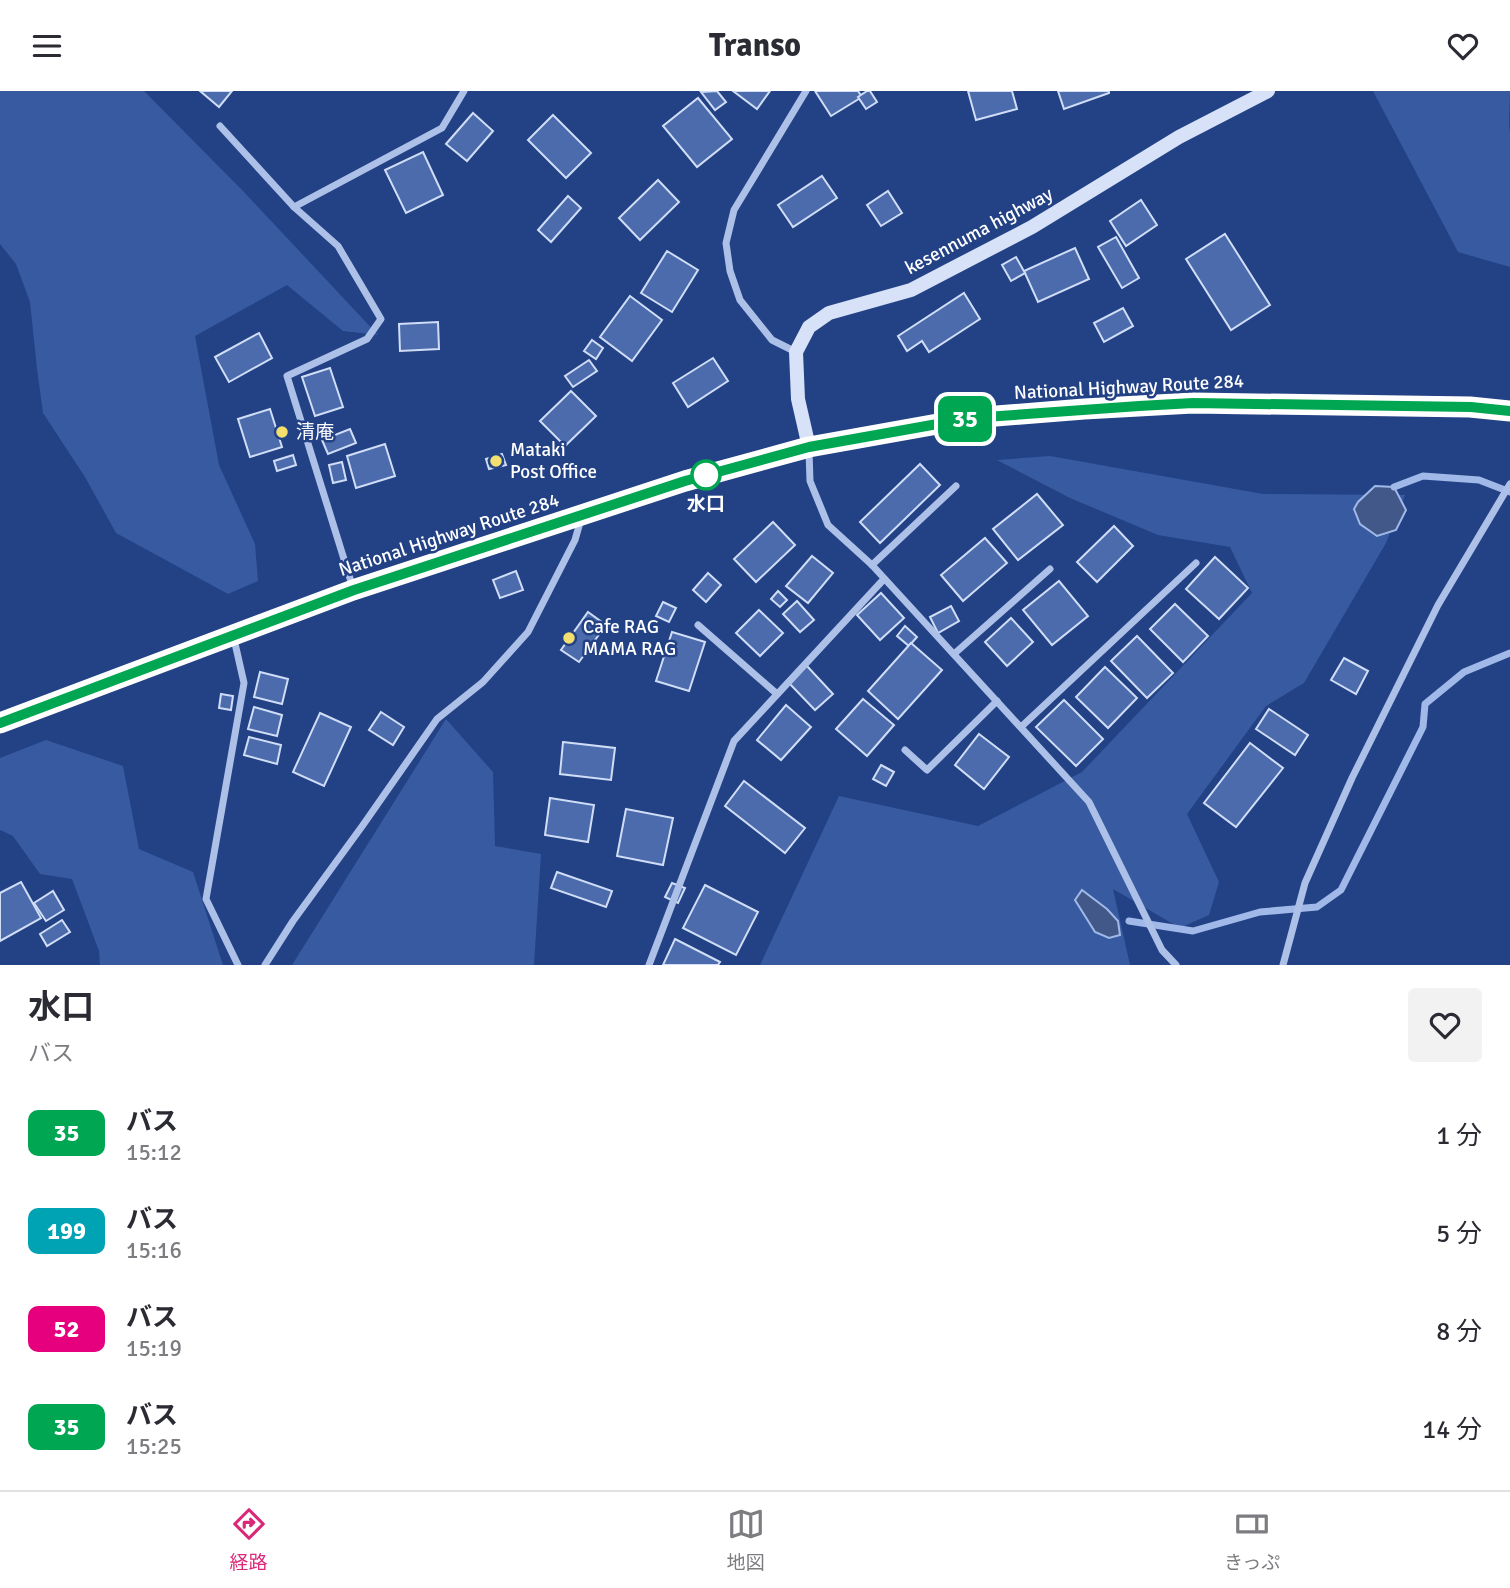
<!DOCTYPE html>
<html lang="ja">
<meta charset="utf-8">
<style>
body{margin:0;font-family:Signika,"Noto Sans JP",sans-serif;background:#f2f2f3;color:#2b2b33;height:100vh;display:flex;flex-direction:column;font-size:26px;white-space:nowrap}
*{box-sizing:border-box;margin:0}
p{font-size:23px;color:#7c7c81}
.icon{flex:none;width:38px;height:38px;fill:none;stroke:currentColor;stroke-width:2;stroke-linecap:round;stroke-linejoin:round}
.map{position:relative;height:874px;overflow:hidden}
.side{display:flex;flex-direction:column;background:#fff;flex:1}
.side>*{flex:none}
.badge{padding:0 14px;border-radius:10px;font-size:24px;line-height:46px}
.map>.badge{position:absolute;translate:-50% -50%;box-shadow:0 0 0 4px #fff}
.round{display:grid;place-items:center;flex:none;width:74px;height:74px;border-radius:7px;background:#f2f2f3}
.headline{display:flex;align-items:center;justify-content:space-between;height:119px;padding:0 28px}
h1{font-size:33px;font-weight:700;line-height:52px}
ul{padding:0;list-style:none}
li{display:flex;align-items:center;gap:21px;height:98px;padding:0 28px}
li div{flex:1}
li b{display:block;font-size:26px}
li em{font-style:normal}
li .badge{min-width:77px;font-weight:700;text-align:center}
header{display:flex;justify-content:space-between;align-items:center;height:91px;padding:0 28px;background:#fff;font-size:32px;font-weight:700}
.tab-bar{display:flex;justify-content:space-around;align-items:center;height:98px;border-top:2px solid #e1e1e2;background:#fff;font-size:19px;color:#7c7c81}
.tab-bar a{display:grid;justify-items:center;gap:4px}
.tab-bar .active{color:#db2777}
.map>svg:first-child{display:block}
</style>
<header><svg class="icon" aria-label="menu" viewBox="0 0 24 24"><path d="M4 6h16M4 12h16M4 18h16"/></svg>Transo<svg class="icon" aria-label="heart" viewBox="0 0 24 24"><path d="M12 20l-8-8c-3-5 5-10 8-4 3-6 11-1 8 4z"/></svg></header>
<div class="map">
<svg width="1510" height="874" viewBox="0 0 1510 874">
<rect width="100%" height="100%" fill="#234285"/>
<g fill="#375aa1">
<path d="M0,0H144L244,101L378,244L343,240L287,194L195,245L219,374L255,453L258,490L228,503L116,442L85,386L43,322L37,278L30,211L16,173L0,153Z"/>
<path d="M1373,0H1510C1510,14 1508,28 1510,42V176L1458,161Z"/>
<path d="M1050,365L1263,403L1405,404L1386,452L1304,592L1266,615L1187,723L1219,791L1209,824L1180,837L1113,798L1130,874H760L839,705L978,735L1082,681L1252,502L1230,456L1158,444L1070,407L997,369Z"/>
<path d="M446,628L493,681L495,755L541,763L534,874H292Z"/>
<path d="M46,649L123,675L139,758L193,781L223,874H100L99,860L72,788L40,783L13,745L0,739V667Z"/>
</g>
<g fill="#425888" stroke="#a1b9e9" stroke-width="2">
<path d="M1375,395L1394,396L1406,419L1396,439L1377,445L1360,433L1354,418L1358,411Z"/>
<path d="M1082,799L1107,818L1118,830L1120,844L1109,847L1095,841L1075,809Z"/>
</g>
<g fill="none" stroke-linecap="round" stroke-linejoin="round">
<g stroke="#a1b9e9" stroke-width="7">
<path d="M1394,396L1423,385L1479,389L1510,401"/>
<path d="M1129,830L1193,840L1260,821L1317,816L1341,799L1423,636L1425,613L1464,581L1510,562"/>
</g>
</g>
<g fill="#4b6bac" stroke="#d0ddf6" stroke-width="2">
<path d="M200,0H232L219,16Z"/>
<path d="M717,0L726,11L715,19L701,1Z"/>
<path d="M733,0H770L757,18Z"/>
<path d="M815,0H858L862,6L831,25Z"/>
<path d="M867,0H870L877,11L866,18L858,6Z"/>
<path d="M968,0H1012L1017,18L976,29Z"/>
<path d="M1058,0H1109V2L1064,18Z"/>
<path d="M698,7L732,48L697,76L663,35Z"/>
<path d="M473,22L493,40L467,70L446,53Z"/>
<path d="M553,24L591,62L566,87L528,49Z"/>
<path d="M423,61L443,104L406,122L385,79Z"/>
<path d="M822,85L837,107L793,136L778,114Z"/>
<path d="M658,89L679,111L640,149L619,127Z"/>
<path d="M888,100L902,122L881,135L867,114Z"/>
<path d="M568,105L581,117L551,151L538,139Z"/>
<path d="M1141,109L1157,134L1126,155L1110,130Z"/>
<path d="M1225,143L1270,214L1231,239L1186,168Z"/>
<path d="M1116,146L1139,187L1122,197L1098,156Z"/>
<path d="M1075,157L1089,188L1038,211L1024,180Z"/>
<path d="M667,160L698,179L672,221L641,202Z"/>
<path d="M1016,166L1025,182L1011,190L1002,174Z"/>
<path d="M964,202L980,228L929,261L922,250L907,260L898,245Z"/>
<path d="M630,205L662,229L632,270L600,246Z"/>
<path d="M1123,217L1133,235L1104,251L1094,232Z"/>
<path d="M438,231L439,258L400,260L399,233Z"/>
<path d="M259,242L272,267L229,291L215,266Z"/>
<path d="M592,249L603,257L596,268L584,260Z"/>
<path d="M713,267L728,290L688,316L673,292Z"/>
<path d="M589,269L597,280L573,296L565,285Z"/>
<path d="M330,277L343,316L315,325L302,286Z"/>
<path d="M571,300L596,325L565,355L540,330Z"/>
<path d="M270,318L282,356L250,366L238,328Z"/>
<path d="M350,338L356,352L328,363L322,349Z"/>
<path d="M385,353L395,385L356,397L347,365Z"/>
<path d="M502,363L506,374L489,378L486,368Z"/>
<path d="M293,364L296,374L277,380L274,370Z"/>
<path d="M342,371L346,389L333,392L329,374Z"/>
<path d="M920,373L940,394L880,452L860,431Z"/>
<path d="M1037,403L1063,434L1018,469L993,438Z"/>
<path d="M773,431L795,454L756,491L734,468Z"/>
<path d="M1114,435L1133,455L1097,491L1077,471Z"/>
<path d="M985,447L1007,472L963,510L941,484Z"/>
<path d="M812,465L833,482L808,512L786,495Z"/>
<path d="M1215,466L1248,497L1219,528L1186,498Z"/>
<path d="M516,480L523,499L500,507L493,489Z"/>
<path d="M708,482L721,494L706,511L693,499Z"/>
<path d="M1059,490L1088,525L1052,554L1023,519Z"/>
<path d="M778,500L787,509L780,516L771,508Z"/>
<path d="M881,502L904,527L880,549L857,524Z"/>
<path d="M797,510L814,529L800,541L783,523Z"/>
<path d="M663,511L676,517L669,531L656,525Z"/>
<path d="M1175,513L1208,545L1183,571L1150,538Z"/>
<path d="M951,515L959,530L938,542L930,526Z"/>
<path d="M759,519L783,542L760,565L736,542Z"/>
<path d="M588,521L606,534L579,571L561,559Z"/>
<path d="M1011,527L1033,551L1007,575L985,551Z"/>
<path d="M905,535L917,546L909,555L897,545Z"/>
<path d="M672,541L705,551L689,600L656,590Z"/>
<path d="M1137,545L1173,582L1147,607L1111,570Z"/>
<path d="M911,552L942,579L898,628L868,600Z"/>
<path d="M1344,567L1368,580L1356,603L1331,589Z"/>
<path d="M806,574L833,603L815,619L788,591Z"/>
<path d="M1105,576L1137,607L1108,637L1076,606Z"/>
<path d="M260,581L288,588L282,613L254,606Z"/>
<path d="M221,603L233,605L231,619L219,617Z"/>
<path d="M863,608L894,634L867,665L836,638Z"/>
<path d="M1064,609L1103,648L1076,675L1036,636Z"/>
<path d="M786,614L811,636L781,669L757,649Z"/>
<path d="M254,616L282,624L277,645L248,638Z"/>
<path d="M1269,618L1308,644L1295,664L1256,638Z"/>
<path d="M381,621L404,636L393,654L369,639Z"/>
<path d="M320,622L351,636L324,695L293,681Z"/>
<path d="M979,643L1009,666L984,698L955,674Z"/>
<path d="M249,646L281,654L277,673L244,664Z"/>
<path d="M563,651L615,657L611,689L560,683Z"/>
<path d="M1250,652L1283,677L1236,736L1204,712Z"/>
<path d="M881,674L894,681L886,695L873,688Z"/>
<path d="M744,690L805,737L785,762L725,715Z"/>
<path d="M550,707L594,714L588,751L545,744Z"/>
<path d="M626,718L673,727L663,774L617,765Z"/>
<path d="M557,781L612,800L606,816L551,797Z"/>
<path d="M21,791L41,827L0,850V802Z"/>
<path d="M672,792L685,797L678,812L665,806Z"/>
<path d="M705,794L758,821L736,864L683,837Z"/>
<path d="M53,800L64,819L46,830L34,812Z"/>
<path d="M62,829L70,841L47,855L40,843Z"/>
<path d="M675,848L720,871L718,874H663Z"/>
</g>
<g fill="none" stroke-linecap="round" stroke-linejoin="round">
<g stroke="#adc0e8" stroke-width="7">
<path d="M220,35L294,116"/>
<path d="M796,261L772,249L740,209L730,180L726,152L734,119L806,0"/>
<path d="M809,360L810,390L828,434L872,474L1089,711L1162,859L1176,874"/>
<path d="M872,474L956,395"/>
<path d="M353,497L287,285L367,248L381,228L338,155L294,116L442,37L464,0"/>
<path d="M698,534L777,603"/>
<path d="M234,548L244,592L206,808L238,874"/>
<path d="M954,563L1050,478"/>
<path d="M1021,636L1196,472"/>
<path d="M905,659L927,679L997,610"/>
<path d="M265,874L293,830L363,734L437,628L483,591L528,541L575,449L581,428"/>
<path d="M649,874L734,650L884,488"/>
<path d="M1283,874L1305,792L1352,687L1438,514L1510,393"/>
</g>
<path stroke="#d7e1f7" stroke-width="14" d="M809,356L798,308L796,261L809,236L829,222L911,199L959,174L1032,136L1179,46L1268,0"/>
<path stroke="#fff" stroke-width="21" d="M0,632L353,499L685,390L809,356L971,327L1084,318L1193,312L1470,316L1510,320"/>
</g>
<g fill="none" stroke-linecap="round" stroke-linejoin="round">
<g stroke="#fff" stroke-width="16">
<path id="line" d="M0,632L354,499L685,390L809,356L971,327L1139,315L1193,312L1471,316L1510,320"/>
</g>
<use href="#line" stroke="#00a651" stroke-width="10"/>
</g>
<g fill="#f3de70" stroke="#234285" stroke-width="2.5">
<circle cx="282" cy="341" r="7"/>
<circle cx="496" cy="370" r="7"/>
<circle cx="569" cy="547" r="7"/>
</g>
<circle fill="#fff" stroke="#00a651" stroke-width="3.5" cx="706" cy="384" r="14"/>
<g text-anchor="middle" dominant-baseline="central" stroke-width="5" stroke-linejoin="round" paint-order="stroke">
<g font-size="19" fill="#fff" stroke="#234285">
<text transform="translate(979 140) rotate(-28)">kesennuma highway</text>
<text transform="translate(1129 296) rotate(-3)">National Highway Route 284</text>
<text transform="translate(449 444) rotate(-18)">National Highway Route 284</text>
</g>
<g font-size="19" fill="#fff" stroke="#234285" text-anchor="start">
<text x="296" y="341">清庵</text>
<text x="510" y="359">Mataki<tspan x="510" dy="22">Post Office</tspan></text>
<text x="583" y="536">Cafe RAG<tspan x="583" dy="22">MAMA RAG</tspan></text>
</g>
<g font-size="19" font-weight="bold" fill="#fff" stroke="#234285">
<text x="706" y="413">水口</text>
</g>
</g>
</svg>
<b class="badge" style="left:965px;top:328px;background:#00a651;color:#fff">35</b>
</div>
<section class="side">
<div class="headline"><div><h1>水口</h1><p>バス</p></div><a class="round"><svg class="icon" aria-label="heart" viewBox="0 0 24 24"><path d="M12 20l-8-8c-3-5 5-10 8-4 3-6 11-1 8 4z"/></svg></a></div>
<ul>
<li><span class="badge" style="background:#00a651;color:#fff">35</span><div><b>バス</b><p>15:12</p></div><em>1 分</em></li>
<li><span class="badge" style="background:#00a3b4;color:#fff">199</span><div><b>バス</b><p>15:16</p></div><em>5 分</em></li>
<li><span class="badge" style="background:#e6007e;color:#fff">52</span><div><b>バス</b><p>15:19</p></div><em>8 分</em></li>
<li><span class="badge" style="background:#00a651;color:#fff">35</span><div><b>バス</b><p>15:25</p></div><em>14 分</em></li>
</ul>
</section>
<nav class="tab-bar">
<a class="active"><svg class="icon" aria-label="directions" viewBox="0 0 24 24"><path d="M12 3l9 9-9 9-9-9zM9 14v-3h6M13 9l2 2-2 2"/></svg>経路</a>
<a><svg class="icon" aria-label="map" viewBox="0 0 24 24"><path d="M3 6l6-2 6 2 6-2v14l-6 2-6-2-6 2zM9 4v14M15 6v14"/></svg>地図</a>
<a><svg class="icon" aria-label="tickets" viewBox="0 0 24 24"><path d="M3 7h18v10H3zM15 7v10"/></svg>きっぷ</a>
</nav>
